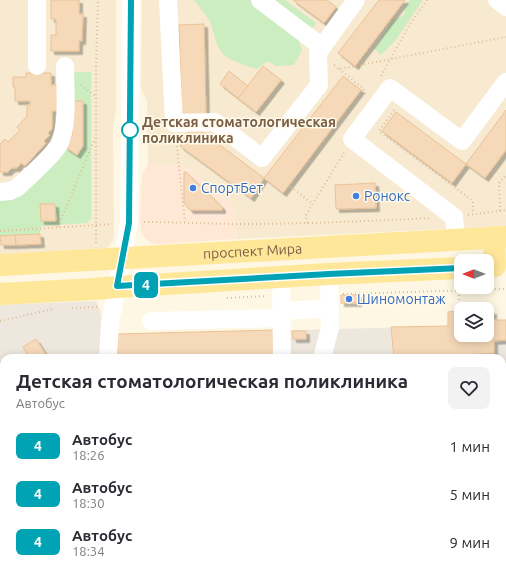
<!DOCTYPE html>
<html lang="ru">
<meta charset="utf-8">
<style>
body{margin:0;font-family:Ubuntu,sans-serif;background:#f2f2f3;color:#2b2b33;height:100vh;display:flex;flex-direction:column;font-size:15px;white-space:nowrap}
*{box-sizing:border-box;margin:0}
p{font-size:13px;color:#7c7c81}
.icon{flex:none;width:22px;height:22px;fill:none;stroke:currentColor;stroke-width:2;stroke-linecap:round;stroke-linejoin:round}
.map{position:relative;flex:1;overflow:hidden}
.sheet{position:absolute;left:0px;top:354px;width:506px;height:220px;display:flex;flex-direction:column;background:#fff;border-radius:12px 12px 0 0;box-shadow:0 2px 10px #0003}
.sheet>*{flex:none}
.badge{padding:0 8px;border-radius:6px;font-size:14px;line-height:26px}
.needle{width:26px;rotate:270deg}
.tools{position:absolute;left:454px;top:254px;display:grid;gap:8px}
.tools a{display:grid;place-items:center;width:40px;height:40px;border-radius:8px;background:#fff;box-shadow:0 2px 10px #0003;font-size:20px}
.map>.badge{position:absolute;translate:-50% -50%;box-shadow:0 0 0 2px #fff}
.round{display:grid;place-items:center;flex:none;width:42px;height:42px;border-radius:8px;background:#f2f2f3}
.headline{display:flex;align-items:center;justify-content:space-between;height:68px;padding:0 16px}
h1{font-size:19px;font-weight:700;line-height:30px}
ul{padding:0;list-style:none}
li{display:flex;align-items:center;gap:12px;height:48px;padding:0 16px}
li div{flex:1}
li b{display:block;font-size:15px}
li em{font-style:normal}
li .badge{min-width:44px;font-weight:700;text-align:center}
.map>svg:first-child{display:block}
</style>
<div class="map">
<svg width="506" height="574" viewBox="0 0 506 574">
<defs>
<filter id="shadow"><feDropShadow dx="3.5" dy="3.5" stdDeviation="0" flood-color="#0004"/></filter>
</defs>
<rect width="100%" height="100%" fill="#fef7e3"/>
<g fill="#f7ead0">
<path d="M0,0H116V110L113,128L114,236L110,245L106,248L0,254Z"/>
<path d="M142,0H506V226L237,239L234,206L184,165H148L147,102L141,88Z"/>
</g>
<path fill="#ffe8d6" d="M148,165H184L234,206L237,239L159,244L151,243L144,237L141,231L140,218L142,174Z"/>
<g fill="#ede7de">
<path d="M96,301L100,309L102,328L100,358H4V570H43L42,574H0V305Z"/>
<path d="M461,311V335H487V311H493L494,320H506V574H53L54,570H502V358H115L116,335L448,326V312Z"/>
</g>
<g fill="#ccedc0">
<path d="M194,0H257L297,35L302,50L294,65L276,66L268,61L257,69C246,66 231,61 223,54C215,45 215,33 210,22C206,14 199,7 194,0Z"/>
<path d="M269,0H285L316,23L310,31Z"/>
<path d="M410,0H423L395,41L381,55L374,49L393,20L404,15L405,6Z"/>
<path d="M75,72H91V219L87,223L41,226L40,234L0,236V196L65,147L72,136V75Z"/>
</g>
<g fill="#f6d9b8" stroke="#ebc296" filter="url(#shadow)">
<path d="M51,0H79V14H83L82,41H79V51H51V35H56V19H51Z"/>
<path d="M293,0H327L336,7L324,23Z"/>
<path d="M379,0H405L355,66L338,53Z"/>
<path d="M204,24L206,118H182L179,25Z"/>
<path d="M263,66L281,80L256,112L238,98Z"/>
<path d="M229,71L248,86L238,98L220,84Z"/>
<path d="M26,73H51V85H59L58,111H52V129L48,133L50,135L44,141L46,143L25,166L21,163L17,168H12L8,172H0V144L5,139L8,142L20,130L17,127L27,116V105H30V101H15V87H13V77H26Z"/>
<path d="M343,76L361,90L283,193L264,178Z"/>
<path d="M72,101H83V146L77,155L65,147L72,136Z"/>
<path d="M506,110V150L485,178L466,164Z"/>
<path d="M396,112L466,164L452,183L382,131Z"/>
<path d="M193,125L264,178L251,198L180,146Z"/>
<path d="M184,172H186L222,207V210H190L184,203Z"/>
<path d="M375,183L376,208L336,209L335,185Z"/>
<path d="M40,204H55L56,221H41Z"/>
<path d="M40,234L41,244L16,245L15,235Z"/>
<path d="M15,235L16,245H1L0,236Z"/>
<rect x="341" y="295" width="17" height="8"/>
<path d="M459,311H461V335H487V311H493V320H506V340L494,341V353L417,358H394L391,327L448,326V312Z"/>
<path d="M274,330L275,358H118L117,334Z"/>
<path d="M292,331H306V339H293Z"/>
<path d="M36,339L48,358H30L23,347Z"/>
<rect x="502" y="433" width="4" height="113"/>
<path d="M4,469V482L0,484L4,490V506L0,508V472Z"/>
<path d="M4,545V570H10L4,574H0V548Z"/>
<rect x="101" y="570" width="22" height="4"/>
<rect x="137" y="570" width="22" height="4"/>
<rect x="174" y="570" width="23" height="4"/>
<path d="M210,570H233L234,574H210Z"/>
<rect x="247" y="570" width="23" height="4"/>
<rect x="284" y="570" width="12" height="4"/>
<rect x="336" y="570" width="89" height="4"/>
</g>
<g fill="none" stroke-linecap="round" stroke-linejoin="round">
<g stroke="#dbbd9a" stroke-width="2" stroke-dasharray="1 3" stroke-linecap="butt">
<path d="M334,65L339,69L506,37"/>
<path d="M339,69L363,88L366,96"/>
<path d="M381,76L410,24L427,0"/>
<path d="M81,85L96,97"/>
<path d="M394,110L379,131L473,201V214"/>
<path d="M176,138L185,222"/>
<path d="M291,187L313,204"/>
<path d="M500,211L499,183L506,175"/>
<path d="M468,215L506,210"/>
<path d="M144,222C177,222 209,224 242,224C305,224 368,221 432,218"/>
<path d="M307,223L306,215L345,151"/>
<path d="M58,227L95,138"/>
<path d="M0,231L112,224"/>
<path d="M96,243V67L98,0"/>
<path d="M459,291V311"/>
<path d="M343,294L506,289"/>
<path d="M227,298L267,296"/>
<path d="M72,308L99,307"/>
<path d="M0,321L53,309"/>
</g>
<g stroke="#fff" stroke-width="18">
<path d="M37,0V66"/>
<path d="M168,0L174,123L215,122L262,158L319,85L318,53L322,47"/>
<path d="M260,0L322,47L356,0"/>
<path d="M497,0L506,7"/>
<path d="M0,192L10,191L17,188C29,176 49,160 58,146C69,129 65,87 65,66"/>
<path d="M456,240L454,217L352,139L390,88L462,141L506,82"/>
<path d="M281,277L282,358"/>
<path d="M151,321L281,318L292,310L329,309"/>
<path d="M108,358L110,324L129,223L131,0"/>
<path d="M322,358L330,328L329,274"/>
<path d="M88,570V574"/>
<path d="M128,570V574"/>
<path d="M166,570V574"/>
<path d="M203,570L204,574"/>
<path d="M240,570V574"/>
<path d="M277,570V574"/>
<path d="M322,570V574"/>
<path d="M48,574V570"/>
<path d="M64,574V570"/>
</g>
<g stroke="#ffe799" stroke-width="22">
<path d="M494,237L495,266"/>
<path id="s1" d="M0,265L506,237"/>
<path d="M0,294L94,289L117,287L329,274L461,268"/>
</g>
</g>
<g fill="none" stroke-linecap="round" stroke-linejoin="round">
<g stroke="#fff" stroke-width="9">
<path id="line" d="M131,0L129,223L117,286L329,274L461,268"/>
</g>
<use href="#line" stroke="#00a3b4" stroke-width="6"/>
</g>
<circle fill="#fff" stroke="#00a3b4" stroke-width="2" cx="130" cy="130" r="8"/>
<g fill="#3f7fe0" stroke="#fffaeb" stroke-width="1.5">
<circle cx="193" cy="188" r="4"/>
<circle cx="356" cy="196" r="4"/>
<circle cx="349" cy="299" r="4"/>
</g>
<g text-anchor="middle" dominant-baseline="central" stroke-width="3" stroke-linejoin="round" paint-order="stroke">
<g font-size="14" font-weight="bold" fill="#795f46" stroke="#fffaeb" text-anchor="start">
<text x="142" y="122">Детская стоматологическая<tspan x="142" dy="16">поликлиника</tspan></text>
</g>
<g font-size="14" fill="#366cbe" stroke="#fffaeb" text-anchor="start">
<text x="201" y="188">СпортБет</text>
<text x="364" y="196">Ронокс</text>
<text x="357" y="299">Шиномонтаж</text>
</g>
<g font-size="14" fill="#795f46" stroke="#fffaeb">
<text stroke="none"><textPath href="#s1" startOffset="253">проспект Мира</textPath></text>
</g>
</g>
</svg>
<div class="tools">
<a><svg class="needle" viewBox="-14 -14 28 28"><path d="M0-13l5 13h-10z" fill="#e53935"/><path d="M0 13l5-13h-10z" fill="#7c7c81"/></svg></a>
<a><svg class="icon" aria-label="layers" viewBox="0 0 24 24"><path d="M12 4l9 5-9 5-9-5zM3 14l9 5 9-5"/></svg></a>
</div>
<b class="badge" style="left:146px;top:285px;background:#00a3b4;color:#fff">4</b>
<section class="sheet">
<div class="headline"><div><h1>Детская стоматологическая поликлиника</h1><p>Автобус</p></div><a class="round"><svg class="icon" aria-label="heart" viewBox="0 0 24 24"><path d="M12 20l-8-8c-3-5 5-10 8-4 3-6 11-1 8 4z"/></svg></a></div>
<ul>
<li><span class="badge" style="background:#00a3b4;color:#fff">4</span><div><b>Автобус</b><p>18:26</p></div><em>1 мин</em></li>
<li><span class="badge" style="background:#00a3b4;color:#fff">4</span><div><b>Автобус</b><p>18:30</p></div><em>5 мин</em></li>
<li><span class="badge" style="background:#00a3b4;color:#fff">4</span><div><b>Автобус</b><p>18:34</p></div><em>9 мин</em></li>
</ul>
</section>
</div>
